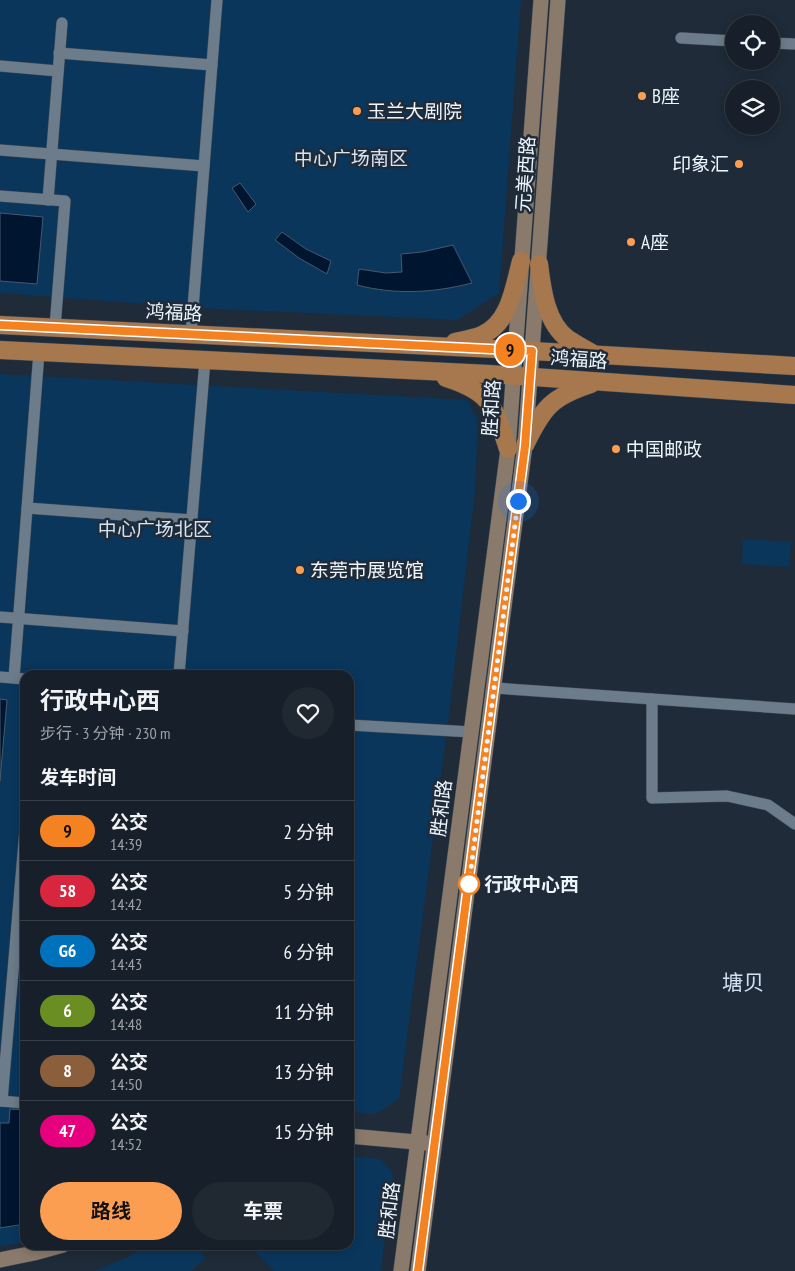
<!DOCTYPE html>
<html lang="zh">
<meta charset="utf-8">
<style>
body{margin:0;font-family:"PT Sans Narrow","Noto Sans SC",sans-serif;background:#202832;color:#f1f3f6;height:100vh;display:flex;flex-direction:column;font-size:19px;white-space:nowrap}
*{box-sizing:border-box;margin:0}
p{font-size:16px;color:#9ea3a8}
.icon{flex:none;width:28px;height:28px;fill:none;stroke:currentColor;stroke-width:2;stroke-linecap:round;stroke-linejoin:round}
.map{position:relative;flex:1;overflow:hidden}
.sheet{position:absolute;left:20px;top:670px;width:334px;height:580px;display:flex;flex-direction:column;background:#17202a;border-radius:15px;box-shadow:0 2px 12px #0003,0 0 0 1px #363e47}
.sheet>*{flex:none}
.badge{padding:0 10px;border-radius:16px;font-size:18px;line-height:32px}
.buttons{position:absolute;left:725px;top:15px;display:grid;gap:10px}
.buttons a{display:grid;place-items:center;width:55px;height:55px;border-radius:50%;background:#17202a;box-shadow:0 2px 12px #0003,0 0 0 1px #363e47;font-size:25px}
.you{position:absolute;width:25px;height:25px;margin:-12px;border:4px solid #fff;border-radius:50%;background:#1a73e8;box-shadow:0 0 0 8px #1a73e833}
.map>.badge{position:absolute;translate:-50% -50%;box-shadow:0 0 0 2px #fff}
h2{padding:0 20px;font-size:19px;line-height:45px}
.round{display:grid;place-items:center;flex:none;width:52px;height:52px;border-radius:26px;background:#202832}
.headline{display:flex;align-items:center;justify-content:space-between;height:85px;padding:0 20px}
h1{font-size:24px;font-weight:700;line-height:38px}
.cta{display:flex;gap:10px;margin-top:auto;padding:10px 20px}
.cta a{flex:1;height:58px;border-radius:30px;background:#fc9e52;color:#111;font-size:20px;font-weight:700;line-height:58px;text-align:center}
.cta a+a{background:#202832;color:#f1f3f6}
ul{padding:0;list-style:none}
li{display:flex;align-items:center;gap:15px;height:60px;padding:0 20px;border-top:1px solid #363e47}
li div{flex:1}
li b{display:block;font-size:19px}
li em{font-style:normal}
li .badge{min-width:55px;font-weight:700;text-align:center}
.map>svg:first-child{display:block}
</style>
<div class="map">
<svg width="795" height="1271" viewBox="0 0 795 1271">
<rect width="100%" height="100%" fill="#1f2b38"/>
<g fill="#0a365c">
<path d="M0,0H521L499,293L457,320L198,308L0,293Z"/>
<path d="M0,374L467,400L478,420L475,491L450,706L399,1099L376,1114L349,1112V675H25V1243L0,1246Z"/>
<path d="M743,539L791,542L789,567L742,564Z"/>
<path d="M349,1156L380,1159L393,1173L381,1271H274L249,1245H349Z"/>
<path d="M148,1245H192L206,1258L191,1271H94L126,1258Z"/>
</g>
<g fill="#00152f" stroke="#47586c">
<path d="M240,183L256,204L248,212L232,188Z"/>
<path d="M0,213L43,217L37,284L0,281Z"/>
<path d="M282,232L306,249L331,261L327,274L299,258L275,240Z"/>
<path d="M453,245L472,283C433,293 395,295 357,285L359,269L386,273L402,272L401,254L422,252Z"/>
<path d="M0,699L7,700L0,781Z"/>
<path d="M10,1109L25,1110V1224L0,1228V1123H9Z"/>
</g>
<g fill="none" stroke-linecap="round" stroke-linejoin="round">
<g stroke="#3f4954" stroke-width="12">
<g id="street">
<path d="M681,38L734,41"/>
<path d="M771,43L795,44"/>
<path d="M59,53L212,65"/>
<path d="M0,66L58,71"/>
<path d="M0,150L204,166"/>
<path d="M0,196L65,201L55,327"/>
<path d="M48,200L62,23"/>
<path d="M191,334L217,0"/>
<path d="M27,508L192,520"/>
<path d="M0,617L183,631"/>
<path d="M179,675L205,360"/>
<path d="M0,677L25,679"/>
<path d="M14,678L39,352"/>
<path d="M495,688L795,709"/>
<path d="M652,699V798L727,796L768,805L795,824"/>
<path d="M349,725L472,732"/>
<path d="M0,1101L25,1103"/>
<path d="M2,1101L25,830"/>
</g>
</g>
<g stroke="#3f4954" stroke-width="16">
<g id="secondary">
<path d="M349,1136L427,1143"/>
<path d="M0,1260L34,1253L63,1245"/>
<path d="M401,1271L508,449L541,0"/>
<path d="M418,1271L525,445L558,0"/>
</g>
</g>
<g stroke="#3f4954" stroke-width="19">
<g id="primary">
<path d="M539,264C542,289 546,323 568,339C576,344 584,349 592,353"/>
<path d="M0,325L515,350L795,366"/>
<path d="M455,342C463,340 473,339 482,335C510,323 514,287 521,261"/>
<path d="M0,350L489,374L795,395"/>
<path d="M446,378C491,392 494,406 508,449"/>
<path d="M525,445C543,408 551,397 591,384"/>
</g>
</g>
<use href="#street" stroke="#6d7c8a" stroke-width="11"/>
<use href="#secondary" stroke="#8a7a6c" stroke-width="15"/>
<use href="#primary" stroke="#a7784e" stroke-width="18"/>
</g>
<g fill="none" stroke-linecap="round" stroke-linejoin="round">
<g stroke="#fff" stroke-width="11">
<path id="line" d="M0,325L532,351L525,446L418,1271"/>
</g>
<use href="#line" stroke="#f58220" stroke-width="8"/>
<path stroke="#ecf4fc" stroke-width="5" stroke-dasharray="0 9" d="M469,884L518,501"/>
</g>
<g fill="#fc9e52" stroke="#1f2b38" stroke-width="2">
<circle cx="642" cy="96" r="5"/>
<circle cx="357" cy="111" r="5"/>
<circle cx="739" cy="164" r="5"/>
<circle cx="631" cy="242" r="5"/>
<circle cx="616" cy="449" r="5"/>
<circle cx="300" cy="570" r="5"/>
</g>
<circle fill="#fff" stroke="#f58220" stroke-width="2.5" cx="469" cy="884" r="10"/>
<g text-anchor="middle" dominant-baseline="central" stroke-width="5" stroke-linejoin="round" paint-order="stroke">
<g font-size="19" fill="#ecf4fc" stroke="#1f2b38" text-anchor="start">
<text x="652" y="96">B座</text>
<text x="367" y="111">玉兰大剧院</text>
<text x="729" y="164" text-anchor="end">印象汇</text>
<text x="641" y="242">A座</text>
<text x="626" y="449">中国邮政</text>
<text x="310" y="570">东莞市展览馆</text>
</g>
<g font-size="19" fill="#d4e3f2" stroke="#1f2b38">
<text x="351" y="158">中心广场南区</text>
<text x="155" y="529">中心广场北区</text>
</g>
<g font-size="19" fill="#ecf4fc" stroke="#1f2b38">
<text transform="translate(525 174) rotate(-86)">元美西路</text>
<text transform="translate(174 312) rotate(3)">鸿福路</text>
<text transform="translate(579 359) rotate(4)">鸿福路</text>
<text transform="translate(491 408) rotate(-86)">胜和路</text>
<text transform="translate(441 808) rotate(-83)">胜和路</text>
<text transform="translate(389 1210) rotate(-83)">胜和路</text>
</g>
<g font-size="19" font-weight="bold" fill="#ecf4fc" stroke="#1f2b38" text-anchor="start">
<text x="484" y="884">行政中心西</text>
</g>
<g font-size="21" fill="#d1e1f1" stroke="#1f2b38">
<text x="743" y="982">塘贝</text>
</g>
</g>
</svg>
<div class="buttons">
<a><svg class="icon" aria-label="locate" viewBox="0 0 24 24"><circle cx="12" cy="12" r="6"/><path d="M12 2v4M12 18v4M2 12h4M18 12h4"/></svg></a>
<a><svg class="icon" aria-label="layers" viewBox="0 0 24 24"><path d="M12 4l9 5-9 5-9-5zM3 14l9 5 9-5"/></svg></a>
</div>
<div class="you" style="left:518px;top:501px"></div>
<b class="badge" style="left:510px;top:350px;background:#f58220;color:#111">9</b>
<section class="sheet">
<div class="headline"><div><h1>行政中心西</h1><p>步行 · 3 分钟 · 230 m</p></div><a class="round"><svg class="icon" aria-label="heart" viewBox="0 0 24 24"><path d="M12 20l-8-8c-3-5 5-10 8-4 3-6 11-1 8 4z"/></svg></a></div>
<h2>发车时间</h2>
<ul>
<li><span class="badge" style="background:#f58220;color:#111">9</span><div><b>公交</b><p>14:39</p></div><em>2 分钟</em></li>
<li><span class="badge" style="background:#d7263d;color:#fff">58</span><div><b>公交</b><p>14:42</p></div><em>5 分钟</em></li>
<li><span class="badge" style="background:#0072bc;color:#fff">G6</span><div><b>公交</b><p>14:43</p></div><em>6 分钟</em></li>
<li><span class="badge" style="background:#6b8e23;color:#fff">6</span><div><b>公交</b><p>14:48</p></div><em>11 分钟</em></li>
<li><span class="badge" style="background:#8b5e3c;color:#fff">8</span><div><b>公交</b><p>14:50</p></div><em>13 分钟</em></li>
<li><span class="badge" style="background:#e6007e;color:#fff">47</span><div><b>公交</b><p>14:52</p></div><em>15 分钟</em></li>
</ul>
<div class="cta"><a>路线</a><a>车票</a></div>
</section>
</div>
